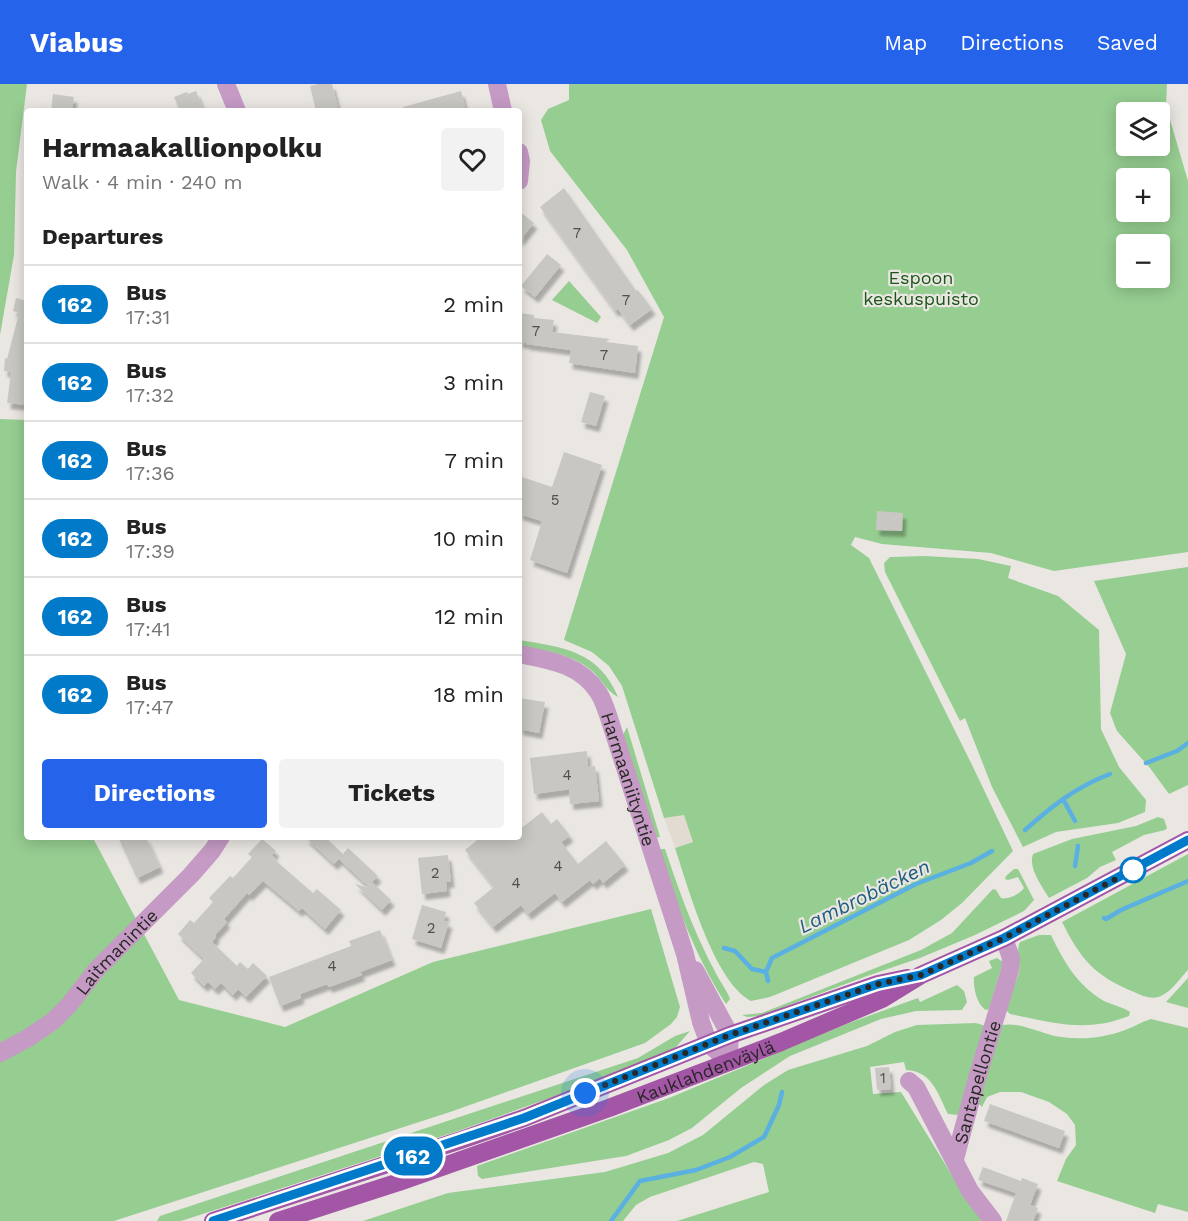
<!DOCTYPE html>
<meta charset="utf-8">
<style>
body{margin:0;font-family:"Work Sans",sans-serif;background:#f2f2f2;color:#222;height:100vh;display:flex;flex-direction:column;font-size:22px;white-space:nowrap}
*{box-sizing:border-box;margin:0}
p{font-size:20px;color:#767676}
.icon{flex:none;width:33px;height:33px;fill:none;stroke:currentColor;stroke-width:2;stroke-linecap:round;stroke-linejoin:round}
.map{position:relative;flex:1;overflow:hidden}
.drawer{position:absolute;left:24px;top:24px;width:498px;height:732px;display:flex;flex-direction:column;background:#fff;border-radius:6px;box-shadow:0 3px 15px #0003}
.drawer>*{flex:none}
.badge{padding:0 12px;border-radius:20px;font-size:21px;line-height:39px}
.buttons{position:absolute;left:1116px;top:18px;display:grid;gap:12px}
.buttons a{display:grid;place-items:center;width:54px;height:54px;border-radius:6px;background:#fff;box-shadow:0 3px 15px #0003;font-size:30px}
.you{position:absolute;width:30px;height:30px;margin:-15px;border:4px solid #fff;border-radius:50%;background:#1a73e8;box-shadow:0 0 0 9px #1a73e833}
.map>.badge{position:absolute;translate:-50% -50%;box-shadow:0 0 0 3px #fff}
h2{padding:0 18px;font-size:22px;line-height:54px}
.round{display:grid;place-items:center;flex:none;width:63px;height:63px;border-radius:6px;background:#f2f2f2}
.headline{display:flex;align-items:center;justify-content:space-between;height:102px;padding:0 18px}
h1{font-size:28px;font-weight:700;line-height:45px}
.action{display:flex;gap:12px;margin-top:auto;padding:12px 18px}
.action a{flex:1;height:69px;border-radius:6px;background:#2563eb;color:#fff;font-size:24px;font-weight:700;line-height:69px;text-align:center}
.action a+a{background:#f2f2f2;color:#222}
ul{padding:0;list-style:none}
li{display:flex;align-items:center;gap:18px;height:78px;padding:0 18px;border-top:2px solid #e0e0e0}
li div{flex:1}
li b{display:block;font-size:22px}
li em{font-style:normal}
li .badge{min-width:66px;font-weight:700;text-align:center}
header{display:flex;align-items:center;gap:36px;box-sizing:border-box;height:84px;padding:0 30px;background:#2563eb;color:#fff}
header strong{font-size:28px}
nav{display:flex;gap:33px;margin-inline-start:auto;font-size:21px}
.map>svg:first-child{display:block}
</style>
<header>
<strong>Viabus</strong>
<nav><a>Map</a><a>Directions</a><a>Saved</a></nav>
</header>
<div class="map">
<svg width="1188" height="1137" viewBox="0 0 1188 1137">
<defs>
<filter id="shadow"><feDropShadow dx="3.5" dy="6" stdDeviation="1.5" flood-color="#0004"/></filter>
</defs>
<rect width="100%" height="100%" fill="#eae7e3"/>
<path fill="#e1dbd1" d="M684,731L693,758L675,764L664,734Z"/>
<g fill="#96cd91" fill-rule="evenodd">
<path d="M0,0H27L16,88L14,171L0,251Z"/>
<path d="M569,0H1167L1166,22L1188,97V468L1054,487L991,469L882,460L855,453L851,461L869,474L974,685L1013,767L962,819L941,836L909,856L770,913L751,917C714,898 688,803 675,764L693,758L684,731L664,734L622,602L609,582L592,568L564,556L664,233L627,166L550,67L541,36L548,25L569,16ZM1126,28H1160V62H1126ZM1126,94H1160V128H1126ZM1126,160H1160V194H1126Z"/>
<path d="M569,197L601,233L597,239L552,216Z"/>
<path d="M0,335L27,336V753H94V756L179,916L285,943L433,878L651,825L680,923L677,933L671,940L645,959L450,1028L114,1137H0Z"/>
<path d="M925,472L978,475L1011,482L1008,494L1058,512L1099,546L1101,645L1119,683L1146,716L1145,728L1118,739L1056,748L1023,763L992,703L965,634L960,637L885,488L884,479L890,473Z"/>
<path d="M1188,483V701L1169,710L1150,684L1117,647L1110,629L1126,570L1094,497Z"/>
<path d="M519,556C563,563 599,567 618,613C605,606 602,595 591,586C570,569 545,567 519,562Z"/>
<path d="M627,643L660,753L654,754L623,651Z"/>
<path d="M1158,733L1164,735L1167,744L1165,746L1144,751L1112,768L1116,776L1100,783L1087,794L1049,814C1042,802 1028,784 1033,770L1072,755L1136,742Z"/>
<path d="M662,765H665C682,816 700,865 728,910L730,915L726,920C694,870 677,821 658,766Z"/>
<path d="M1188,770V886C1180,894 1172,907 1161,912C1153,916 1142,912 1134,908C1095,892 1081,876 1062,838Z"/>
<path d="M1014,785H1018L1034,816L1024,827L975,851L920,874L867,892L760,932L747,933L742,931L762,929L921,866L952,849L993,805L996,806L1001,814C1008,816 1020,810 1024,804L1018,793L1008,796L1005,795L1006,792Z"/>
<path d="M1039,851H1051C1064,878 1077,901 1104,917C1113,921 1123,923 1130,928L1129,932C1085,949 1055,939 1010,930L1005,925C1008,913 1014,903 1018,892C1022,881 1015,869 1020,858Z"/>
<path d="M997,874L1003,878L989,925L986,926C977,921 973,903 974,893L992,884L989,877Z"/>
<path d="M1188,894V924L1166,918Z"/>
<path d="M957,901L964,907L967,918L962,926L916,927L881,935L790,972L741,1004L692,1044L669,1056L626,1072L482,1095L478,1092L477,1082L669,1014L849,939L918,914L920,918Z"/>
<path d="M1151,935L1188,944V1128L1158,1120L1155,1129L1057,1097L1066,1075L1076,1061L1075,1041L1067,1030L1049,1018L1021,1008H1000L987,1013L982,1023L977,1018L998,943C1013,934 1043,951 1061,953C1082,956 1104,954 1125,946C1134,943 1141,938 1151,935Z"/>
<path d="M976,939L986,942L959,1031L948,1030C938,1010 932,987 906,986L904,978L870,983L873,1010L901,1008L972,1124L984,1137H677L769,1108L763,1080L754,1078L650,1113L636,1121L623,1137H363L448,1109L605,1088L668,1069L703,1051L764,1001L788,986L867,962L895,948L917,941Z"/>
<path d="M690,947L676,963L651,978L458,1047L181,1137H157L160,1132L638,974L675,952Z"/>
</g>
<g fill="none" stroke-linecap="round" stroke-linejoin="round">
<g stroke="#5bb0e2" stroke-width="4.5">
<path d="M1146,679L1177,667L1188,659"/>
<path d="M1063,715L1075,737"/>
<path d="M1025,746C1052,722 1076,703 1110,690"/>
<path d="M1075,782L1078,762"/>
<path d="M1104,834L1106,835L1121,826L1188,797"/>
<path d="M724,864L735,867L752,885L766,888"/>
<path d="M768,897L766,888L772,874L916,800L971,779L992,767"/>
<path d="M611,1137L640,1097L696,1086L730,1073L764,1053L779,1021L782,1008"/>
</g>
</g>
<g fill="#c9c7c3" filter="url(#shadow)">
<path d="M318,0H332L338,24L316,27L310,2Z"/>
<path d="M196,7L204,27H180L174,13L187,8L188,10Z"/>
<path d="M461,7L466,27H404L403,23Z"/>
<path d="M53,10L74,13L72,27H51Z"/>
<path d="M564,104L636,207L638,206L652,225L630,241L618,225L615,227L540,123Z"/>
<path d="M519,127L534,139L519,157Z"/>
<path d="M547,170L561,181L535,213L521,202Z"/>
<path d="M16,214L27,217V321L7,319L11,288L4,287L5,274L7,275L19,229L13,227Z"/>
<path d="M519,229L534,231V234L554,236L552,248L610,255L606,258L638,262L635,289L569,279L571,266L526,260L527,259L519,258Z"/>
<path d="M590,308L605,312L596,342L581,338Z"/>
<path d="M564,368L602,381L567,489L530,476L542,437L519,430V392L552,403Z"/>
<path d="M877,427L903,429L902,447L876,446Z"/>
<path d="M519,614L545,618L539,649L519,645Z"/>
<path d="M587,667L588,683L595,682L599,717L570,720L569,707L571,705L534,710L530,674Z"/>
<path d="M542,728L551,740L557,735L570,752L561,758L578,780L606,757L625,781L603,799L600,794L593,800L590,796L562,818L555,809L528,830L521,821L493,843L474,819L494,803L465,766L481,753H519V746Z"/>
<path d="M118,753H146L160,783L137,794Z"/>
<path d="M305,753H325L343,770L348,764L378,792L372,798L391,816L382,826L355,800L366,803L368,802L339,775L334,780Z"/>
<path d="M262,755L276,767L272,771L276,775L275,776L313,809L317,805L341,826L325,845L302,824L299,827L263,797L249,811L247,809L224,835L227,838L215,851L216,853L212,858L237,882L240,878L248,885L253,879L267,892L246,913L238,905L233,911L221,899L215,905L208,898L204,902L191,889L204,875L178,850L190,836L194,839L213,818L209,814L230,792L233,794L252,773L248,770Z"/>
<path d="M448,771L451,798H446L447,807L422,810L418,774Z"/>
<path d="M422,821L446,828L444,837L449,838L441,864L412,855Z"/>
<path d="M380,846L392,876L360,888L362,891L329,903L327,900L300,910L301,914L280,922L269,893L351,862L349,857Z"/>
<path d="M889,983L891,1005L877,1006L875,984Z"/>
<path d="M990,1020L1065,1047L1059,1064L984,1037Z"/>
<path d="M983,1083L1021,1097L1022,1094L1038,1100L1030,1121L1038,1124L1033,1137H1006L1016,1109L978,1096Z"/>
</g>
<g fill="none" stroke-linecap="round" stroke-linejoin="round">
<g stroke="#c59ac5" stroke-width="18">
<path d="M226,0L237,27"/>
<path d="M497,0L503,27"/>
<path d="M519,68L521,77L519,97"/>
<path id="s1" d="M519,570C549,576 580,580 598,608C603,615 606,625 609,634L685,870L701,938L709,960L728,977"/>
<path d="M695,886L730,951L729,967"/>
<path id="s2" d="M0,969L28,954L53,937L69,921L97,885L191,791L212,767L221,753"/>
<path d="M909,997L916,1003L970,1107L993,1137"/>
<path id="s3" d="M955,1075L977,994L1010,886L1011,874L1004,854"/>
</g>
<g stroke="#a356a5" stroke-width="18">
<path d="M213,1137L461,1056L524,1034L730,951L878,900L907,894"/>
<path id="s4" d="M278,1137L399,1098L609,1024L781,958L882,915L921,891L1004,854L1188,756"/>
</g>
</g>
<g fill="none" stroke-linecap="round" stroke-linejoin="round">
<g stroke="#fff" stroke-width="14">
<path id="line" d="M213,1137L524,1034L730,951L878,900L921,891L1004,854L1188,756"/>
</g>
<use href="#line" stroke="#007ac9" stroke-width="9"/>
<path stroke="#292826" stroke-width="6" stroke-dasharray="0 10.8" d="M585,1009L730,951L878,900L921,891L1004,854L1133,786"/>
</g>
<circle fill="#fff" stroke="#007ac9" stroke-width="3" cx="1133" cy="786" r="12"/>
<g text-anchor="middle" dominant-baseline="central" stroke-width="4.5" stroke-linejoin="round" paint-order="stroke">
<g font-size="15" fill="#51504d">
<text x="577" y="149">7</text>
<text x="626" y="216">7</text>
<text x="536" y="247">7</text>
<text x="604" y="271">7</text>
<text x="555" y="416">5</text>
<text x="567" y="691">4</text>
<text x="558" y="782">4</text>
<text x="435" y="789">2</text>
<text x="516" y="799">4</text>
<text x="431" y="844">2</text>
<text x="332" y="882">4</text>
<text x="883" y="994">1</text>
</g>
<g font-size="18" fill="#195516" stroke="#eae7e3">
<text x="921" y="193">Espoon<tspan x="921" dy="21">keskuspuisto</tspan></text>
</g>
<g font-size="18" fill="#292826" stroke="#eae7e3">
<text stroke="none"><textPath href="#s1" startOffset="183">Harmaaniityntie</textPath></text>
<text stroke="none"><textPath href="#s2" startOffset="156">Laitmanintie</textPath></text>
<text stroke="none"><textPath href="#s4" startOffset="453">Kauklahdenväylä</textPath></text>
<text stroke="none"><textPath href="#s3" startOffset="80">Santapellontie</textPath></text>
</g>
<g font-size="20" font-style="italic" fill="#1e5d7f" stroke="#eae7e3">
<text transform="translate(864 812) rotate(-26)">Lambrobäcken</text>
</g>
</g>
</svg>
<div class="buttons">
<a><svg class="icon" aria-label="layers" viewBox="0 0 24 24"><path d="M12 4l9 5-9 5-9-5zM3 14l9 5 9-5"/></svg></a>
<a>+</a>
<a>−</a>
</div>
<div class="you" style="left:585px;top:1009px"></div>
<b class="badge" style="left:413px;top:1072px;background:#007ac9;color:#fff">162</b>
<section class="drawer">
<div class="headline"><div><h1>Harmaakallionpolku</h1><p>Walk · 4 min · 240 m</p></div><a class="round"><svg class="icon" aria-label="heart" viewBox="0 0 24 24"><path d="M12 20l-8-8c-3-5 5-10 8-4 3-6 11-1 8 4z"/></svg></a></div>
<h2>Departures</h2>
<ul>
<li><span class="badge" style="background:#007ac9;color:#fff">162</span><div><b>Bus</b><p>17:31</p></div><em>2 min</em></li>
<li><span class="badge" style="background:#007ac9;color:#fff">162</span><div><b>Bus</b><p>17:32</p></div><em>3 min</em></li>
<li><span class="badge" style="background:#007ac9;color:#fff">162</span><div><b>Bus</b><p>17:36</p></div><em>7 min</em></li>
<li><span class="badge" style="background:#007ac9;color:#fff">162</span><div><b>Bus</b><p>17:39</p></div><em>10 min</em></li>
<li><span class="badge" style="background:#007ac9;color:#fff">162</span><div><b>Bus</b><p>17:41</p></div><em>12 min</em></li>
<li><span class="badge" style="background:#007ac9;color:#fff">162</span><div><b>Bus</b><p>17:47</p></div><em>18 min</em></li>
</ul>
<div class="action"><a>Directions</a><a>Tickets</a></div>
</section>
</div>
